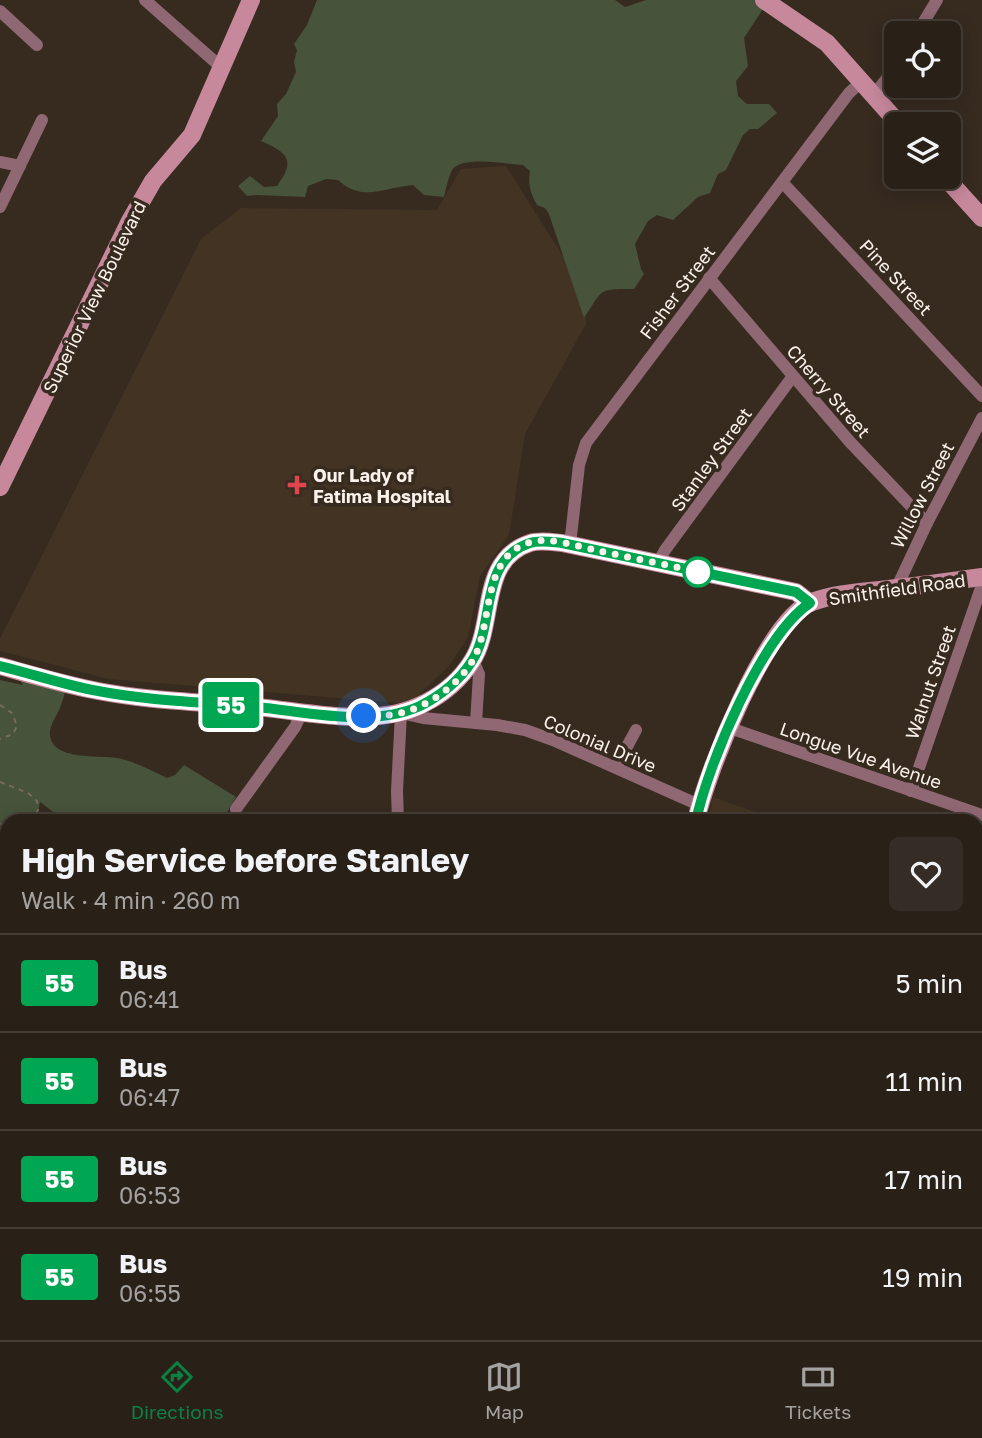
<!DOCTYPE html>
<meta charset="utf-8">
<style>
body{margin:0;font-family:"Golos Text",sans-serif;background:#352d25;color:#f1f3f6;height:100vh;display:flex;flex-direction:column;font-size:26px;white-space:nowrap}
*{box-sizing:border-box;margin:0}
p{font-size:23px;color:#a5a3a2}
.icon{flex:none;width:38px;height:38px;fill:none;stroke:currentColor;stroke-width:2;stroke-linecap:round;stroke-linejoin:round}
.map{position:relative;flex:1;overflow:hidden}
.side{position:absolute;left:0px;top:814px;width:984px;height:527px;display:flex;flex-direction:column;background:#292018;border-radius:21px 21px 0 0;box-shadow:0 4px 18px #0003,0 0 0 2px #453e37}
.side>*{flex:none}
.badge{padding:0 14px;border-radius:5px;font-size:24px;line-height:46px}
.tools{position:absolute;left:884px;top:21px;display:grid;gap:14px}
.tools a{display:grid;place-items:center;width:77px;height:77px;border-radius:10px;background:#292018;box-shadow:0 4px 18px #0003,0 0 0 2px #453e37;font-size:35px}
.you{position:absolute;width:35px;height:35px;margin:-18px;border:5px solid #fff;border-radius:50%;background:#1a73e8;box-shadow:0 0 0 10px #1a73e833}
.map>.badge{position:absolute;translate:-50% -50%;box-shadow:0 0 0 4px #fff}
.round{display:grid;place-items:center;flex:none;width:74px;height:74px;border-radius:10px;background:#352d25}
.overview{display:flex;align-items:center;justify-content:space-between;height:119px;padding:0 21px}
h1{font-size:33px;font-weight:700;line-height:52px}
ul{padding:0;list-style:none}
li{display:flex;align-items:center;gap:21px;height:98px;padding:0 21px;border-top:2px solid #453e37}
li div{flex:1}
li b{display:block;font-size:26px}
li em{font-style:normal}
li .badge{min-width:77px;font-weight:700;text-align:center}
.menu{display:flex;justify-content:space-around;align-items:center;height:98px;border-top:2px solid #453e37;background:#292018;font-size:19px;color:#a5a3a2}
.menu a{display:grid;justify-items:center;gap:4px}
.menu .active{color:#0b8043}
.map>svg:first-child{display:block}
</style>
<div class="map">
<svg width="982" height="1340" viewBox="0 0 982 1340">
<rect width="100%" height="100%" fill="#372b20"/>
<g fill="#433322">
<path d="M506,166L564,258L587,322L525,434L509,535L480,576L468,637L449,666L409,704L109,679L0,651V639L201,239L241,208L437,210L461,169Z"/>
<path d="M713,797L781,821H708Z"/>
<path d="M977,890L982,892V1080L976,1078Z"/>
</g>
<g fill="#47533b">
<path d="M317,0H615L625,7L646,0H762L767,3L744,38L748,66L736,81L738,96L747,104H769L777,113L758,129H750L743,135L726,170L718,174L710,193L698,197L673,220L657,215L648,221L635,244L641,269L644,274L634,289C596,289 604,289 584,318L549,214L545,208L537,205C530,192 528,185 530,171L523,165C506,164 462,155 452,170C448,178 446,189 444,197L424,195L413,185C385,187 363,203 338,180L326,179L308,186L305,197L257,195L247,196L238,186L250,176L264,187L277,186C296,160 288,153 261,141L278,116L277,104L286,94L296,72L294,62L297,50L294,44L307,25Z"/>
<path d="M14,669L67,684C65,691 64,698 61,705C58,715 49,724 50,735C52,761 100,755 117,758C133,761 151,770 167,778L175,775L184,765L236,797L222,821H65L40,802L36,821H7V1133L0,1138V680L23,685Z"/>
<path d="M0,1248L7,1253V1334H18L0,1340Z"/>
</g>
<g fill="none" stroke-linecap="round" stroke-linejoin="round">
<g stroke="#766b61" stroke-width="2" stroke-dasharray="5 5" stroke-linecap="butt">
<path d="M0,705L12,713L17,726L13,734L0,739"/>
<path d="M0,782L28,793L37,801L38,810L31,821"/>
<path d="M0,824L7,825"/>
</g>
<path stroke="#906874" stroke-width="6" d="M53,1337L54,1340"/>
<g stroke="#906874" stroke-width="12">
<path d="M145,0L222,68"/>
<path d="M0,11L37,45"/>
<path d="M917,33L937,0"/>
<path d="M873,96L896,67"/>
<path d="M0,162L20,166"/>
<path d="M783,183L982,396"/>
<path d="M0,207L42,120"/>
<path d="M709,278L850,442L927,523"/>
<path d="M570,545L579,465L586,443L849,93L861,82"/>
<path d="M658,563L665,550L793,376"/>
<path d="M896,589L927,523L982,418"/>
<path d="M473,660L479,674L476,723"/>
<path d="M730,728L982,815"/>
<path d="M616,767L636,730"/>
<path d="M911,791L982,585"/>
<path d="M236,809L295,727L302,712"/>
<path d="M398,821L397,791L401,713L423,718L497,725L525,730L553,740L699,805"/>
<path d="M976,1307L982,1289"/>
<path d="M340,1334L346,1340"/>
<path d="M470,1334L475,1340"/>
<path d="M654,1334L660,1340"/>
<path d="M777,1334L783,1340"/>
<path d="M521,1340L529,1334"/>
<path d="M845,1340L847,1334"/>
<path d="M966,1340L968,1334"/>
</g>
<g stroke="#c7889c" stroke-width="18">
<path d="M764,0L827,43L899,124"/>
<path d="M945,177L982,218"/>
<path d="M0,487L130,221L153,181L192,135L251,0"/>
<path d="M0,666C32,675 65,685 98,691C150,701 204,702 257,707C310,712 376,729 425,703C443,694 461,679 472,661C496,624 478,560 530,543C539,540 552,542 562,543L796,592L810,603"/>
<path d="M696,821C706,774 767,619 812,602C839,592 869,592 897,588C925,585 954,581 982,577"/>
<path d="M266,1340L278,1334"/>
</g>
</g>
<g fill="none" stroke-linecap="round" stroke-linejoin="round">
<g stroke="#fff" stroke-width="16">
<path id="line" d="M0,666C33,674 65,685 98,691C150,701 204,702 257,707C308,712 372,728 420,706C440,696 460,680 472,661C496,624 478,560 530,543C539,540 552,542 562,543L796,592L810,603C762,635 708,764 696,821"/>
</g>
<use href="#line" stroke="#00a651" stroke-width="10"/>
<path stroke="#faf2eb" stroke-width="7" stroke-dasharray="0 12.6" d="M364,716C376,715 390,716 401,713C428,707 459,684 473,660C494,623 480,556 531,542C551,537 576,546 595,550C631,558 668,565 704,573L698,572"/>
</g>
<path fill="#e0444e" stroke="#372b20" stroke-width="2.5" d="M293.5 474.5h7v7h7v7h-7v7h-7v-7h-7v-7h7z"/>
<circle fill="#fff" stroke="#00a651" stroke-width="3.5" cx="698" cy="572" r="14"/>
<g text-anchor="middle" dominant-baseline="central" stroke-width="7" stroke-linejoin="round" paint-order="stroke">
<g font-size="18" fill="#faf2eb" stroke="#372b20">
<text transform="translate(896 277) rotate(47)">Pine Street</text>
<text transform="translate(677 292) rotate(-53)">Fisher Street</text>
<text transform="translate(94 297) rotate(-64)">Superior View Boulevard</text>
<text transform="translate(829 391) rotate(49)">Cherry Street</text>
<text transform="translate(711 459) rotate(-54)">Stanley Street</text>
<text transform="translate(922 495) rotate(-63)">Willow Street</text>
<text transform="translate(897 589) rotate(-8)">Smithfield Road</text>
<text transform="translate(930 682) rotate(-71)">Walnut Street</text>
<text transform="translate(600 743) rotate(23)">Colonial Drive</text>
<text transform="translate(861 755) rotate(19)">Longue Vue Avenue</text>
</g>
<g font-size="18" font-weight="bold" fill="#faf2eb" stroke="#372b20" text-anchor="start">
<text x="313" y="475">Our Lady of<tspan x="313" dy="21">Fatima Hospital</tspan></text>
</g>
</g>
</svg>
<div class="tools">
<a><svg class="icon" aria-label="locate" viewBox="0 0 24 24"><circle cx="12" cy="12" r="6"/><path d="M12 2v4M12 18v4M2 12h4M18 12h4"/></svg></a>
<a><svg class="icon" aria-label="layers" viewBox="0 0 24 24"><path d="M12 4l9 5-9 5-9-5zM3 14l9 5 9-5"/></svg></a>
</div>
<div class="you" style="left:364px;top:716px"></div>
<b class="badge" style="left:231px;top:705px;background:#00a651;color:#fff">55</b>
<section class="side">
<div class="overview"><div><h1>High Service before Stanley</h1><p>Walk · 4 min · 260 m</p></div><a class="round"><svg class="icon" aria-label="heart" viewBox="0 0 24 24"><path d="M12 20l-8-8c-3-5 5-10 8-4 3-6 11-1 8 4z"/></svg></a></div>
<ul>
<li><span class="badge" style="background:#00a651;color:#fff">55</span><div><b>Bus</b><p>06:41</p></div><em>5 min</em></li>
<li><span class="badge" style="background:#00a651;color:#fff">55</span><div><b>Bus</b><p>06:47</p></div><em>11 min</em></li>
<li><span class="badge" style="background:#00a651;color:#fff">55</span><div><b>Bus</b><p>06:53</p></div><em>17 min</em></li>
<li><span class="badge" style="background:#00a651;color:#fff">55</span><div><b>Bus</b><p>06:55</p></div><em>19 min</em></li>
</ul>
</section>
</div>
<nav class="menu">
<a class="active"><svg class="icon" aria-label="directions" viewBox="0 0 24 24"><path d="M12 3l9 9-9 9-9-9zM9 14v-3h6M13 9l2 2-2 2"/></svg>Directions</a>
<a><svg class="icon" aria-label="map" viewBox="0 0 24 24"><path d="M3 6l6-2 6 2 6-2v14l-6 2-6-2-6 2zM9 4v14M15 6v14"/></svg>Map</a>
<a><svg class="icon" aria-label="tickets" viewBox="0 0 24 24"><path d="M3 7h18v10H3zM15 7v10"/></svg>Tickets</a>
</nav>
